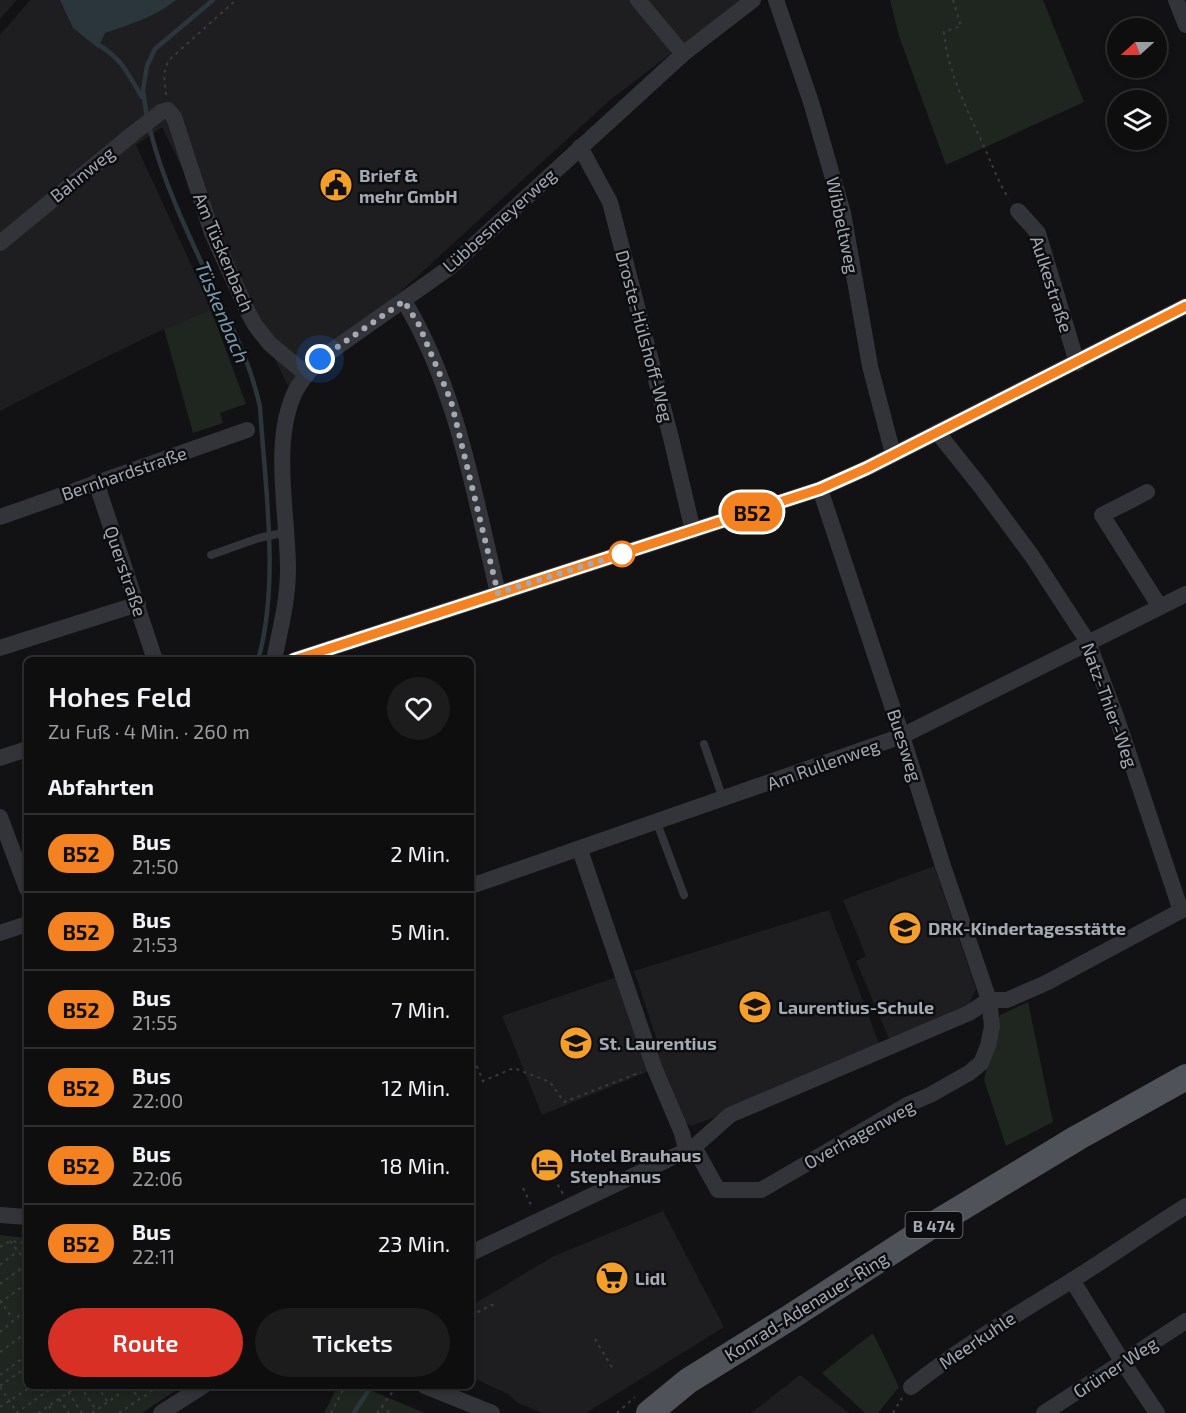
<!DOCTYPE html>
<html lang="de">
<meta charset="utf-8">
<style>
body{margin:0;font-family:"Exo 2",sans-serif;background:#1c1c1d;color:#f1f3f6;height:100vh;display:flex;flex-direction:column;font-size:22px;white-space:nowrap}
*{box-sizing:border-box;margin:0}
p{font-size:20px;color:#9b9c9e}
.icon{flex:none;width:33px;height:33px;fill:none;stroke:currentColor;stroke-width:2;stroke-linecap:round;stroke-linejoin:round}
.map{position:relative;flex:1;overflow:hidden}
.sheet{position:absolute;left:24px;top:657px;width:450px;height:732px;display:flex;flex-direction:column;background:#0e0e0f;border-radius:9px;box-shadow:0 3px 9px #0003,0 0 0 2px #2e2e2f}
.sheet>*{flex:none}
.badge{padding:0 12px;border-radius:20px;font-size:21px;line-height:39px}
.needle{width:39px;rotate:249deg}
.fabs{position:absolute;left:1107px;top:18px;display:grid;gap:12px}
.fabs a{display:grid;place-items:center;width:60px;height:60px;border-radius:50%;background:#0e0e0f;box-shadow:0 3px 9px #0003,0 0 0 2px #2e2e2f;font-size:30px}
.you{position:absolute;width:30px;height:30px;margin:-15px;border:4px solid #fff;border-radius:50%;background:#1a73e8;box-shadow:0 0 0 9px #1a73e833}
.map>.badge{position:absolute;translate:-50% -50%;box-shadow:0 0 0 3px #fff}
h2{padding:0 24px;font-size:22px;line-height:54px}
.round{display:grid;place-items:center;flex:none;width:63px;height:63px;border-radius:32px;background:#1c1c1d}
.overview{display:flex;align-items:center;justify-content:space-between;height:102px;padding:0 24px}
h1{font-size:28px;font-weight:600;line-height:45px}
.cta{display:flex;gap:12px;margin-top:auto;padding:12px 24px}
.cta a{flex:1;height:69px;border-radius:36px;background:#d93025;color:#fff;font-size:24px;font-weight:600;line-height:69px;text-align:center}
.cta a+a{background:#1c1c1d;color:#f1f3f6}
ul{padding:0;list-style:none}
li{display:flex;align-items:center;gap:18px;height:78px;padding:0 24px;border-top:2px solid #2e2e2f}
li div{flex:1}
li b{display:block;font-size:22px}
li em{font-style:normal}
li .badge{min-width:66px;font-weight:700;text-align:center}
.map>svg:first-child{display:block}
</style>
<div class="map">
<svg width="1186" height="1413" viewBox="0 0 1186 1413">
<rect width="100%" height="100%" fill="#121214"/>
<g fill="#1e1e21">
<path d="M0,0H17L0,19Z"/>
<path d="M30,0H741L610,100L291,392L162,127L136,145L212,310L164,329L102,359L0,411V35Z"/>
<path d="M934,866L976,989L967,1008L890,1041L856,961L866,956L843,900Z"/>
<path d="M829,910L881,1049L692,1126L685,1123L655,1051L658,1043L634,971Z"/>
<path d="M617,977L649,1071L542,1115L502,1016Z"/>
<path d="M663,1211L724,1327L586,1413H543L518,1403L508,1394L471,1377V1306L552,1257Z"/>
<path d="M800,1375L849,1413H751Z"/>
</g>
<g fill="#1e261f">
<path d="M890,0H1043L1084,102L946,165L899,36Z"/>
<path d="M211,310L246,404L220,413L223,423L193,433L164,329Z"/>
<path d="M1028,1002L1053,1122L1006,1146L984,1080L1000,1015Z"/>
<path d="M0,1235L27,1238V1386H182L142,1413H0Z"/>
<path d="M873,1333L899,1387L878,1413H865L822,1373Z"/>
<path d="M338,1386H360L425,1413H324Z"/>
</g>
<path fill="#2b363c" d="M60,0H176C155,17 131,24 105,33L98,48L73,28Z"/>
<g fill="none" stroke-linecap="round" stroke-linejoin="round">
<g stroke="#2b363c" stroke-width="4.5">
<path d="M99,45C124,61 127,73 142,97"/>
<path d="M147,118L143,90L147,66L155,49L213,0"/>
<path d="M149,126C164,187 193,244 219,300C236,335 252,369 260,407C265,487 280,583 258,660"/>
<path d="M354,1413L368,1391"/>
</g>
<g stroke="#393b40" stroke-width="2" stroke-dasharray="3 4.5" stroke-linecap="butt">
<path d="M953,0L961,26L944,32C948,74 968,111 985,149C993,166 999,184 1009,199"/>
<path d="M166,95L164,74L168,61L236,0"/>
<path d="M471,1052L483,1081L514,1068L550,1082L564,1102L641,1072"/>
<path d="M554,1178L563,1194"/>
<path d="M523,1188L532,1207"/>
<path d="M10,1241L27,1262"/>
<path d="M0,1247L10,1241L27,1243"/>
<path d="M0,1265L18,1251"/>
<path d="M0,1284L27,1264"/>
<path d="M0,1300L13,1319"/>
<path d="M0,1303L27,1283"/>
<path d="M471,1316L491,1305L497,1306"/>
<path d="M0,1332L27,1309"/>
<path d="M595,1339L613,1369"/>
<path d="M0,1352L27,1332"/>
<path d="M0,1375L27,1355"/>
<path d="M0,1386L27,1367"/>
<path d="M80,1386L96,1410"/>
<path d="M97,1386L107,1401"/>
<path d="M130,1386L139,1399"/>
<path d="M0,1387L17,1412"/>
<path d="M68,1392L82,1413"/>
<path d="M59,1399L69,1413"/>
<path d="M49,1406L53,1413"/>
<path d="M381,1406L390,1413"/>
<path d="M0,1407L32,1386"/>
<path d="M16,1413L55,1386"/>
<path d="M38,1413L78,1386"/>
<path d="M92,1413L118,1395L112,1386"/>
<path d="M119,1413L159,1386"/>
<path d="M331,1413L345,1386"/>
<path d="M377,1413L397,1386"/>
<path d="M617,1413L635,1397"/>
<path d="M893,1413L902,1398"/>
</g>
<g stroke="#333439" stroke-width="8">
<path d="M211,555L259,538L287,532"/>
<path d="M704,744L723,799"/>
<path d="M657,823L684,895"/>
</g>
<g stroke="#333439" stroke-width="16">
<path d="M638,0L683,54"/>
<path d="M776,0L811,102L843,213L870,366L893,454"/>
<path d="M1176,0L1186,25"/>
<path d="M580,147L610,202L671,438L693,531"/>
<path d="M1018,211L1038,233L1077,363"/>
<path d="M0,243L135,132L161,112L168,110L174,117L212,233L248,312L255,325L270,344L306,374"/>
<path d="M404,301C457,389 474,494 498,593"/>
<path d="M937,432L981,487L1032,556L1088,642L1117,719L1181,911"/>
<path d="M96,482L155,660"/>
<path d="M1147,492L1102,515L1160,607"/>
<path d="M0,517L247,430"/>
<path d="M0,648L138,604"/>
<path d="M274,660C280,630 288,600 288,569C288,515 271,442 295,392C301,380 310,370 320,359L449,268L683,54L753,0"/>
<path d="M294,660L820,489L867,468L1186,306"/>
<path d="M0,758L27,749"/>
<path d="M0,817L27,889"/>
<path d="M580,850L654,1067L682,1133L686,1150"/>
<path d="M471,886L902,736L1186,594"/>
<path d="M0,933L27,924"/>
<path d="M694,1147L718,1190H761L909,1104L930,1095L969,1073L981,1063L988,1046L992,1026L989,1000L943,866L902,736L820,489"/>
<path d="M0,1215L27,1217"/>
<path d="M471,1253L694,1147L730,1115L969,1013L989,1000H1007L1046,983L1186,908"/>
<path d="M1072,1280L1122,1361L1157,1413"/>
<path d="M425,1386L492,1413"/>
<path d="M911,1387C961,1347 1016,1315 1071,1281C1110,1257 1147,1230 1186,1206"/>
<path d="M161,1413L203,1386"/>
<path d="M1044,1413L1186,1321"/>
</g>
<path stroke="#4f5258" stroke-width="26" d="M649,1413L688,1381L789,1318L928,1228L1077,1138L1186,1077"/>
</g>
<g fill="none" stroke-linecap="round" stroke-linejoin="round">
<g stroke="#fff" stroke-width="14">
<path id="line" d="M294,660L820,489L867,468L1186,306"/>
</g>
<use href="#line" stroke="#f58220" stroke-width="9"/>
<path stroke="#a3aab4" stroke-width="6" stroke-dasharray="0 10.8" d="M320,359L404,301L419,325L451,401L498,593L622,554"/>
</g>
<defs>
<g id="civic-disc" transform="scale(1.725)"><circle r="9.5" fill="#f49f2a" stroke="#0d0d0f"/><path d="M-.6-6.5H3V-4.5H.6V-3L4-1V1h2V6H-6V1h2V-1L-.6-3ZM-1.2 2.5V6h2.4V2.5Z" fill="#111"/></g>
<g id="school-disc" transform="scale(1.725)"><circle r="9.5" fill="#f49f2a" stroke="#0d0d0f"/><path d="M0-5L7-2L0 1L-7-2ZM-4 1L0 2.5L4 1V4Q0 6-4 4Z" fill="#111"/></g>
<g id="hotel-disc" transform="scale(1.725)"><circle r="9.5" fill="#f49f2a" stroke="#0d0d0f"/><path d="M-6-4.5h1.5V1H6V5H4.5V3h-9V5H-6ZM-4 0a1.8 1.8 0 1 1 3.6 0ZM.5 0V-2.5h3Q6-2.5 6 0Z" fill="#111"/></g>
<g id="supermarket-disc" transform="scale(1.725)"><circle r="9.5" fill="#f49f2a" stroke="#0d0d0f"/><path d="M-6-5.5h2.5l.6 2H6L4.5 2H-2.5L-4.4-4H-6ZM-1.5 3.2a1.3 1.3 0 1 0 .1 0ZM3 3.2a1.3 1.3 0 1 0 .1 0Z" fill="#111"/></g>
</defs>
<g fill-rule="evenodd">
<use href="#civic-disc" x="336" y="185"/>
<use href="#school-disc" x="905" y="928"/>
<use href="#school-disc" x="755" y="1007"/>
<use href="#school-disc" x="576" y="1043"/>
<use href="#hotel-disc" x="547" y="1165"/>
<use href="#supermarket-disc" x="612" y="1278"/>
</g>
<circle fill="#fff" stroke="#f58220" stroke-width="3" cx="622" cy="554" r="12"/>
<g text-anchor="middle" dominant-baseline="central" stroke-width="5" stroke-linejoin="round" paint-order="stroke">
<rect fill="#0d0d0f" stroke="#767b82" stroke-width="1.5" x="905.5" y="1212" width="57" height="26" rx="4.5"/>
<g font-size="16" font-weight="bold" fill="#a3aab4">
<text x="934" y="1225">B 474</text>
</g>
<g font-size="18" fill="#a3aab4" stroke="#0d0d0f">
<text transform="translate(82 174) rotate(-39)">Bahnweg</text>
<text transform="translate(499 220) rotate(-42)">Lübbesmeyerweg</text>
<text transform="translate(843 225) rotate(78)">Wibbeltweg</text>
<text transform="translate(224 252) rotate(67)">Am Tüskenbach</text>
<text transform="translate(1052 284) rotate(72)">Aulkestraße</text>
<text transform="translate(645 336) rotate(75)">Droste-Hülshoff-Weg</text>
<text transform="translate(124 473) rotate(-19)">Bernhardstraße</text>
<text transform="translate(126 571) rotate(71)">Querstraße</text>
<text transform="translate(1110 705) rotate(70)">Natz-Thier-Weg</text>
<text transform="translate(905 745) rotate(72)">Buesweg</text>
<text transform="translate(823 764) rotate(-20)">Am Rullenweg</text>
<text transform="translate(859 1134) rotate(-29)">Overhagenweg</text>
<text transform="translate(806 1306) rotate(-32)">Konrad-Adenauer-Ring</text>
<text transform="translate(977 1340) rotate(-34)">Meerkuhle</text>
<text transform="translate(1115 1367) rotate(-33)">Grüner Weg</text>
</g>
<g font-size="18" font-weight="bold" fill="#a3aab4" stroke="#0d0d0f" text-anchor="start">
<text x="359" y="175">Brief &amp;<tspan x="359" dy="21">mehr GmbH</tspan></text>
<text x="928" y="928">DRK-Kindertagesstätte</text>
<text x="778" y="1007">Laurentius-Schule</text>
<text x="599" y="1043">St. Laurentius</text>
<text x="570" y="1155">Hotel Brauhaus<tspan x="570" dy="21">Stephanus</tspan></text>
<text x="635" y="1278">Lidl</text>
</g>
<g font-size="20" font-style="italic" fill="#799bb1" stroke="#0d0d0f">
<text transform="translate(223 312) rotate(67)">Tüskenbach</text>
</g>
</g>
</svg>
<div class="fabs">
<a><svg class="needle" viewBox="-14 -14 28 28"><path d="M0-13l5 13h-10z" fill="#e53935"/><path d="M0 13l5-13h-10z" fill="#9b9c9e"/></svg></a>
<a><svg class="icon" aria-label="layers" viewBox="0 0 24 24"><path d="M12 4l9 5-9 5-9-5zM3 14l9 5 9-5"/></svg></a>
</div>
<div class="you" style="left:320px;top:359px"></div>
<b class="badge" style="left:752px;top:512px;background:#f58220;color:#111">B52</b>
<section class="sheet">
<div class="overview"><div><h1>Hohes Feld</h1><p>Zu Fuß · 4 Min. · 260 m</p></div><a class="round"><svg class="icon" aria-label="heart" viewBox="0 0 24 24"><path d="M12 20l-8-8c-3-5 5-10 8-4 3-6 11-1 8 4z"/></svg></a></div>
<h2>Abfahrten</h2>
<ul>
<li><span class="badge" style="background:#f58220;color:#111">B52</span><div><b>Bus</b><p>21:50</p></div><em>2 Min.</em></li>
<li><span class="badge" style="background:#f58220;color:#111">B52</span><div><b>Bus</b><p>21:53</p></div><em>5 Min.</em></li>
<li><span class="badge" style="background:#f58220;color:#111">B52</span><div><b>Bus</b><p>21:55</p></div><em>7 Min.</em></li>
<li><span class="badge" style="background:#f58220;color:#111">B52</span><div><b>Bus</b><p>22:00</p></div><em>12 Min.</em></li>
<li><span class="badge" style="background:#f58220;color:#111">B52</span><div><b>Bus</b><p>22:06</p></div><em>18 Min.</em></li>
<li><span class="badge" style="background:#f58220;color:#111">B52</span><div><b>Bus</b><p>22:11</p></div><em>23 Min.</em></li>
</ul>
<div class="cta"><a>Route</a><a>Tickets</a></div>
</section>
</div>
